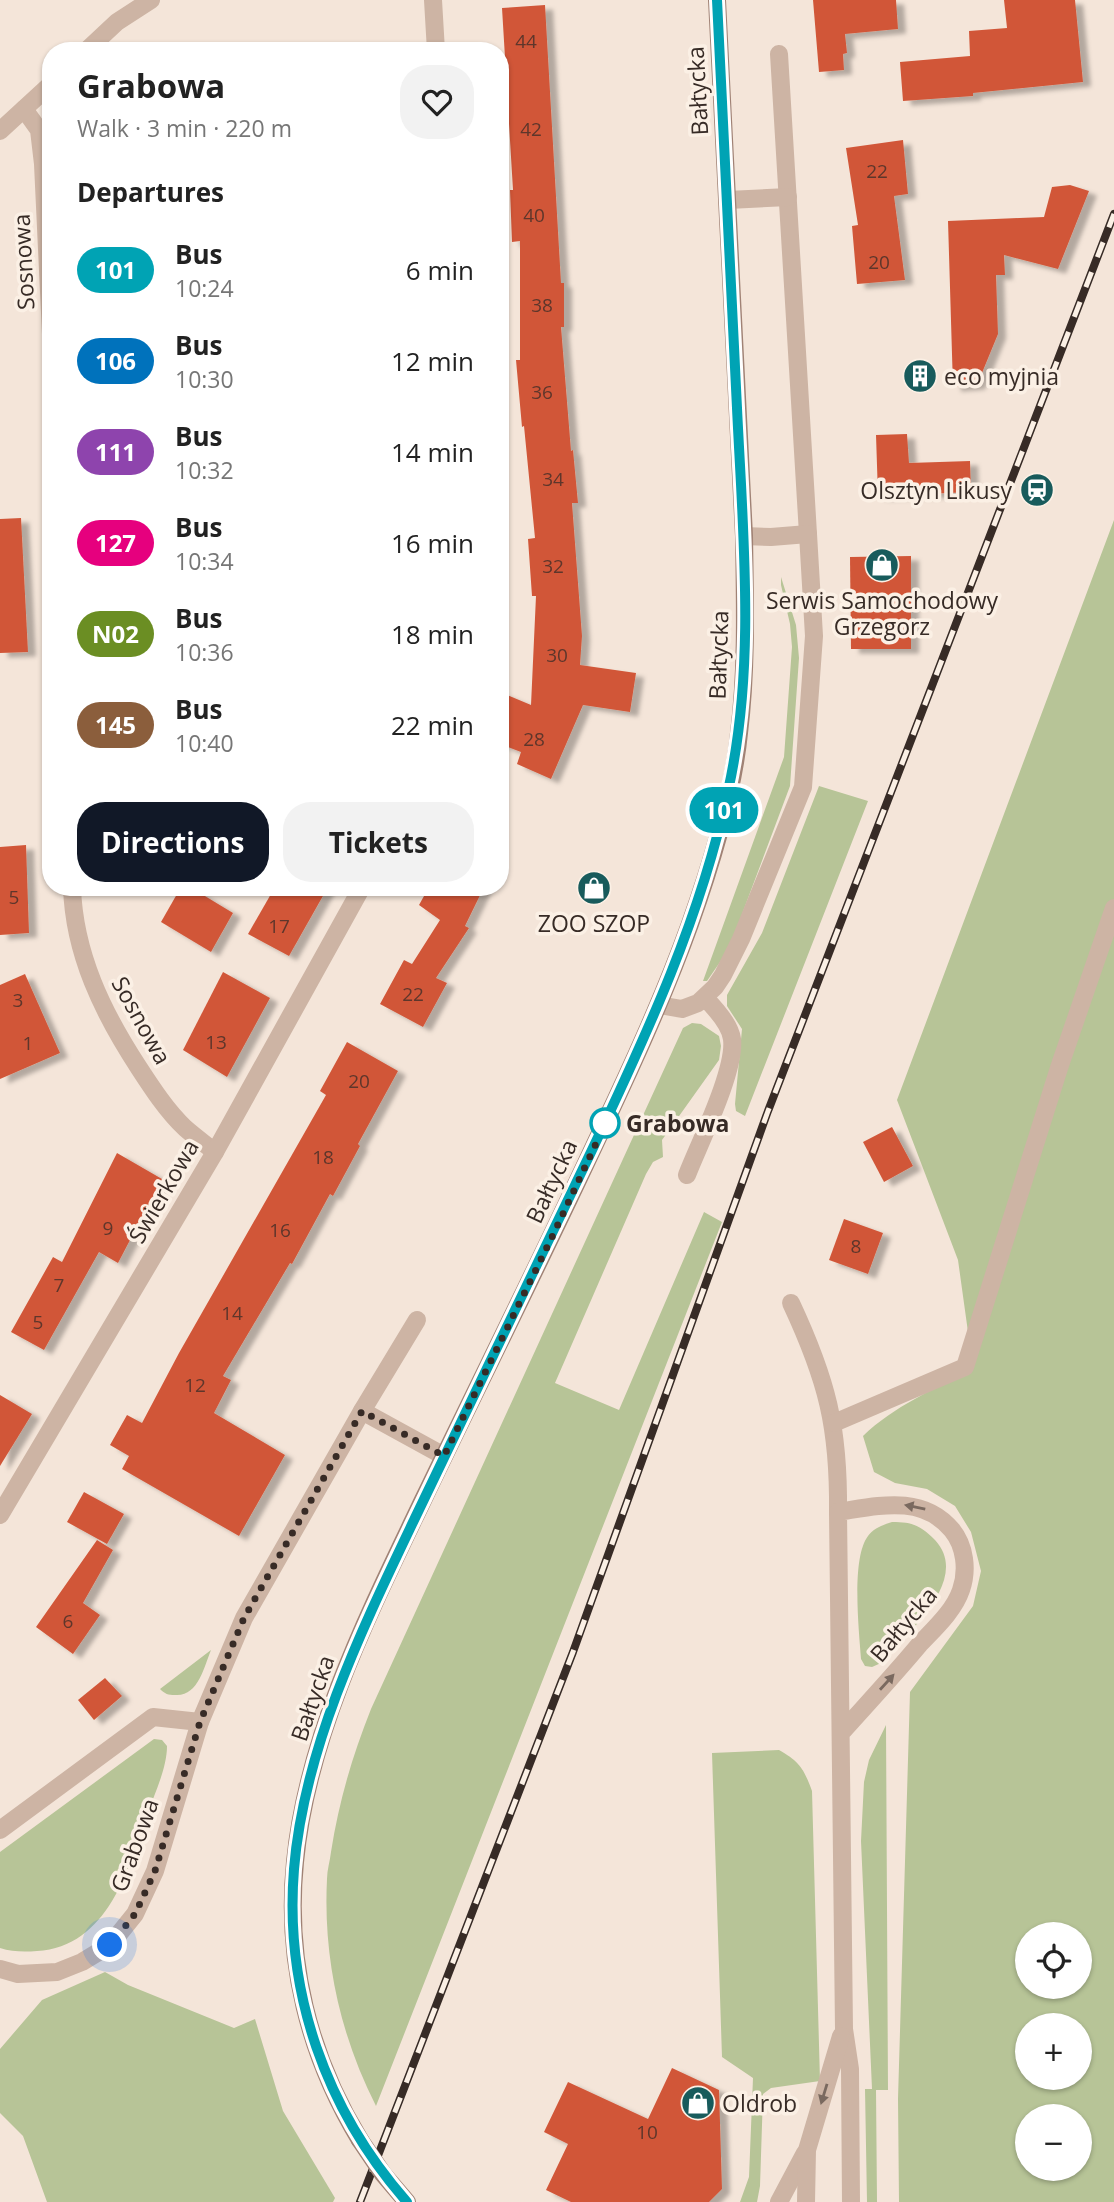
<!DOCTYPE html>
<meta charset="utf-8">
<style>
body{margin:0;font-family:"Open Sans",sans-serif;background:#f2f2f2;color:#222;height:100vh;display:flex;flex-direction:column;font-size:26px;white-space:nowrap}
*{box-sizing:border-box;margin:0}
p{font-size:23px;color:#767676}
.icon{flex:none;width:38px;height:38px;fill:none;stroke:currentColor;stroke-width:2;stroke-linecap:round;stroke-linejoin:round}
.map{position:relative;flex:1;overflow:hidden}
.details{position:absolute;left:42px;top:42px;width:467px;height:854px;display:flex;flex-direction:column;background:#fff;border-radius:28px;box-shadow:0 2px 5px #0004}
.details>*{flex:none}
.badge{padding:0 14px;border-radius:23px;font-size:24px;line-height:46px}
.controls{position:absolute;left:1015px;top:1922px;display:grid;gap:14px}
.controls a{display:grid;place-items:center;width:77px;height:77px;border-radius:50%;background:#fff;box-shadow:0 2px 5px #0004;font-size:35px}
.you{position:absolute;width:35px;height:35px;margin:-18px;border:5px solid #fff;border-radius:50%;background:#1a73e8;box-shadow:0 0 0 10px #1a73e833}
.map>.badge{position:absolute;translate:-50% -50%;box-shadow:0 0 0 4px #fff}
h2{padding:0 35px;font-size:26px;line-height:63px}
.round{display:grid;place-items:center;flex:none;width:74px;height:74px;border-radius:28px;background:#f2f2f2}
.summary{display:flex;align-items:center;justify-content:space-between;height:119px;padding:0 35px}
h1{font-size:33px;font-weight:700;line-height:52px}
.primary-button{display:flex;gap:14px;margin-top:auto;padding:14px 35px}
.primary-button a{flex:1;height:80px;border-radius:28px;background:#111827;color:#fff;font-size:28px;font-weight:700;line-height:80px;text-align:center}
.primary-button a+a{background:#f2f2f2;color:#222}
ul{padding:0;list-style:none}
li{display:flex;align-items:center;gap:21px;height:91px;padding:0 35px}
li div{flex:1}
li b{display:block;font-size:26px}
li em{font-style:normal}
li .badge{min-width:77px;font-weight:700;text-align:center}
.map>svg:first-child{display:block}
</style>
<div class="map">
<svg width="1114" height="2202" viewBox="0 0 1114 2202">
<defs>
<filter id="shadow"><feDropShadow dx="8" dy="4.5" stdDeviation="2" flood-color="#0004"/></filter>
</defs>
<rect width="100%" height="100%" fill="#f4e5d9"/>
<g fill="#b7c497" fill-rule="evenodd">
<path d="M1114,520V2202H899L898,2099L910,1692L973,1606L981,1571L971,1532L955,1506L927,1489L895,1483L874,1472L863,1436C894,1406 935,1389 973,1368L958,1260L897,1100ZM1027,1934H1080V1986H1027ZM1027,2025H1080V2077H1027ZM1027,2116H1080V2168H1027Z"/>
<path d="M781,577L796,625L799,658L790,786L729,949L707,981H703L784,757L792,647L790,624L781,585Z"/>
<path d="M819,786L868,801L745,1116L736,1111L735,1104L742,1029L727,1006V995L762,933Z"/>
<path d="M692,1023L701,1024L719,1036L721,1046L719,1060L662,1140L663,1157L653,1162L646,1174L555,1383L619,1410L704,1212L722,1222L376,2106C340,2035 323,1958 327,1879C327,1870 330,1861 331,1852C339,1801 352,1757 371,1709L683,1028Z"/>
<path d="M892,1522C912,1522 920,1525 935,1540C972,1580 906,1634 881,1663L872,1667L865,1666L861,1659C859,1631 851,1558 868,1536C874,1528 883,1525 892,1522Z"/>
<path d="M211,1650C204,1667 198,1697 175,1695C168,1695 165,1694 160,1689Z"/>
<path d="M886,1725L888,2090H876L877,2202H867L865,2089H872L861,1841L864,1782L869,1760Z"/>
<path d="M154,1739L162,1740L167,1746C167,1768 155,1792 148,1813C129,1868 108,1947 37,1951C25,1952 12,1952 0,1948V1852Z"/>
<path d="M779,1750C800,1762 804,1769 812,1791L820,2081L771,2088L763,2094L760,2186L757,2202H740L749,2177L753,2078L722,2057L712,1753Z"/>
<path d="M105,1972L128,1985L234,2028L255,2019L283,2111L335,2198L333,2202H47L23,2136L0,2113V2049L42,2000Z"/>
</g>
<g fill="#d15739" filter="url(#shadow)">
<path d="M813,0H896L898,29L845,34L847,53L843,54L844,70L819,72Z"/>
<path d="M1004,0H1075L1083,82L973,93V96L903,101L900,62L970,56L969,31L1007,28Z"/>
<path d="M545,5L561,283H564V327H561L571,451L573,450L578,503H572L582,636L580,665L636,673L630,712L583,705L551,779L517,764L521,752L500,744V692L531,705L536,596H532L528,539L535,538L524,426L522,427L516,360H520V241L512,242L510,190H513L502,8Z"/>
<path d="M903,140L908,194L894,196L905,280L857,284L852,226L858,225L846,148Z"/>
<path d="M1070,185L1089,191L1058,269L1004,255L1005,275H996L998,334L977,385L953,387L948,221L1044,217L1052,187Z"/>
<path d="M907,434L909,463L970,461L971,492L878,496L876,435Z"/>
<path d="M21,518L28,652L0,653V519Z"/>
<path d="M911,556V649H851L850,557Z"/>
<path d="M26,845L29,933L0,935V847Z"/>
<path d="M181,887H190L233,913L211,952L161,922Z"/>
<path d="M275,887H328L289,956L248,934Z"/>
<path d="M429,887H456L459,889L460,887H484L465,926L469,928L436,978L447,983L423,1027L380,1004L404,960L412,964L440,920L419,905Z"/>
<path d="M223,972L270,998L227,1077L183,1050Z"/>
<path d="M25,974L60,1053L0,1079V985Z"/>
<path d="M347,1042L398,1071L358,1144L360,1146L333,1196L330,1194L292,1264L290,1263L223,1376L231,1380L214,1413L285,1455L239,1536L122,1469L129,1456L110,1445L127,1415L142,1423L179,1353L326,1095L320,1091Z"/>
<path d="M892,1127L913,1166L884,1182L863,1142Z"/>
<path d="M117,1153L162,1179L118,1263L99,1252L44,1350L11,1332L53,1257L62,1262Z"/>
<path d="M844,1219L883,1233L868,1274L829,1260Z"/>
<path d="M0,1395L32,1414L0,1466Z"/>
<path d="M84,1492L124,1514L107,1544L67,1522Z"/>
<path d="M97,1540L113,1550L83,1603L100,1615L73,1654L36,1627Z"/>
<path d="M105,1678L122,1696L94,1720L78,1700Z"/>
<path d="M672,2068L719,2090L722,2189L709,2202H571L546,2190L568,2144L544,2132L568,2082L648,2119Z"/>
</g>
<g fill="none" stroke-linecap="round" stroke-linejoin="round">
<g stroke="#cdb4a4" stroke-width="18">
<path d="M779,54L808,534"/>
<path d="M728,200L788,197"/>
<path d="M659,1005L682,1009L698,1003L715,987L723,975L741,939L803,787L814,636L808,534L771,537L744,536"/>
<path d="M687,1175C699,1144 736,1070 732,1039C730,1024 715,1008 705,998"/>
<path d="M791,1303C827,1380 839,1427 838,1512"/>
<path d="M834,1423L965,1367L1059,1068L1114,908"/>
</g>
<g stroke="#cdb4a4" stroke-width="18">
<path d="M433,0L436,51"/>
<path d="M86,51L117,22L151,0"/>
<path d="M24,109L39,130L43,164L51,334"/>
<path d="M0,131L51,84"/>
<path d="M72,887C74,954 103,1013 139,1068C152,1088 167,1111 185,1128C194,1136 205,1144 215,1152"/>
<path d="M362,1411L417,1320"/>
<path d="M0,1515L215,1152L362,887"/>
<path d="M841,1733C867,1704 894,1675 919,1645C934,1629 954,1611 961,1590C968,1570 965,1546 952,1530C922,1494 878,1506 838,1512L844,2029L850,2069L851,2202"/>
<path d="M0,1830L153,1717L200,1722"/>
<path d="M0,1969L18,1974L57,1972L82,1962L110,1945L135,1914L155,1871L200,1722L244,1618L362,1411L444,1456"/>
<path d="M779,2202L805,2153"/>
<path d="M806,2202L807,2150L841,2036"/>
</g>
<path stroke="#a08275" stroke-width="18" d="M360,2140C309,2056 285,1961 295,1862C307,1736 369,1613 423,1500C480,1381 539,1264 595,1144C629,1072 663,999 690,924C711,865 733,795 739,733C747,668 745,602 744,536L717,0"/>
<g stroke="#372b26" stroke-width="8">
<path id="rail" d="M360,2202L573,1652L768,1111L1114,214"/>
</g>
<use href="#rail" stroke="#fbf0e5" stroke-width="5" stroke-dasharray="16" stroke-linecap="butt"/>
<path stroke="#a08275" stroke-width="18" d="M360,2140L383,2174L407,2202"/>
</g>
<defs><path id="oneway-solid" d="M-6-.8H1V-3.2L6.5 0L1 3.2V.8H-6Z" transform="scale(1.75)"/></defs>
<g fill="#7a695f">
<use href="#oneway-solid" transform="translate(915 1507) rotate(-168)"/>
<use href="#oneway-solid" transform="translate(887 1682) rotate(-48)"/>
<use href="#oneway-solid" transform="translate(824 2094) rotate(107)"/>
</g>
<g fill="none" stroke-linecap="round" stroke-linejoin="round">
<g stroke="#fff" stroke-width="16">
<path id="line" d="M407,2202C326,2110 284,1992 294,1869C304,1747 363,1627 415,1518C473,1395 534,1273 592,1150C647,1034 701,917 728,791C756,666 743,535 737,408C731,272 724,136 717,0"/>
</g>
<use href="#line" stroke="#00a3b4" stroke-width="10"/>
<path stroke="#372b26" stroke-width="7" stroke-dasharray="0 12.6" d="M110,1945L135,1914L155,1871L200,1722L244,1618L362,1411L444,1456L553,1235L609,1116L605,1123"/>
</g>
<defs>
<g id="building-disc" transform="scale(1.75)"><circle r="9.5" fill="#185b5c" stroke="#fbf0e5"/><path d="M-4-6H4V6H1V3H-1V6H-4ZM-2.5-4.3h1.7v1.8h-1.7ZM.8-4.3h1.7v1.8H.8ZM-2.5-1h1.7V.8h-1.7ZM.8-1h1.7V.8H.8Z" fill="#fff"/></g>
<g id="station-disc" transform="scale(1.75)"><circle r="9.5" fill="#185b5c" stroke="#fbf0e5"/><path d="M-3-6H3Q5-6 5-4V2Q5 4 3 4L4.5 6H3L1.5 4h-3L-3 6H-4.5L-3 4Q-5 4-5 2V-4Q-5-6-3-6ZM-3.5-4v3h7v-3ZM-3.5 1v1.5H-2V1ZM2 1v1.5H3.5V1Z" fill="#fff"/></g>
<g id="shop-disc" transform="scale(1.75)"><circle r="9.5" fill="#185b5c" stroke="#fbf0e5"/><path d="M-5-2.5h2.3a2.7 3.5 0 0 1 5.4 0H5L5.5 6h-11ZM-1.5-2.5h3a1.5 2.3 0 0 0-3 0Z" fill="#fff"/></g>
</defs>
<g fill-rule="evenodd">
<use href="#building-disc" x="920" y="376"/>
<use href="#station-disc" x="1037" y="490"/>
<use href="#shop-disc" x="882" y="565"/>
<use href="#shop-disc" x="594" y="888"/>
<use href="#shop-disc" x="698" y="2103"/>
</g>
<circle fill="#fff" stroke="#00a3b4" stroke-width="3.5" cx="605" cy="1123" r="14"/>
<g text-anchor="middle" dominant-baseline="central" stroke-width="7" stroke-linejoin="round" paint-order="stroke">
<g font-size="19" fill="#5e362b">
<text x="526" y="41">44</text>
<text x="531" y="129">42</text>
<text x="877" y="171">22</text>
<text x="534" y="215">40</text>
<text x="879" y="262">20</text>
<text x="542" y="305">38</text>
<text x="542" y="392">36</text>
<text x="553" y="479">34</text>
<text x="553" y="566">32</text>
<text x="557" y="655">30</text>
<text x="534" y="739">28</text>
<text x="14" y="897">5</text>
<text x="279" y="926">17</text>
<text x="413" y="994">22</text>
<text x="18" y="1000">3</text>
<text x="216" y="1042">13</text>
<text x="28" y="1043">1</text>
<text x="359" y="1081">20</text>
<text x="323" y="1157">18</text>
<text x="108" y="1228">9</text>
<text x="280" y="1230">16</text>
<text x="856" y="1246">8</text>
<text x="59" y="1285">7</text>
<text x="232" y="1313">14</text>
<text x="38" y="1322">5</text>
<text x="195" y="1385">12</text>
<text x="68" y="1621">6</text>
<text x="647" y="2132">10</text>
</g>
<g font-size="23" fill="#372b26" stroke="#fbf0e5">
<text transform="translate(697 91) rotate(-93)">Bałtycka</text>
<text transform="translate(23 262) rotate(-93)">Sosnowa</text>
<text transform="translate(718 655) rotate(-88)">Bałtycka</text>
<text transform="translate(142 1020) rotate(61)">Sosnowa</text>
<text transform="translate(551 1181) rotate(-65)">Bałtycka</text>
<text transform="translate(163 1191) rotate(-60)">Świerkowa</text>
<text transform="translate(903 1624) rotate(-50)">Bałtycka</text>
<text transform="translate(312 1698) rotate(-71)">Bałtycka</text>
<text transform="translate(134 1845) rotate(-70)">Grabowa</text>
</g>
<g font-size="23" fill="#372b26" stroke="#fbf0e5" text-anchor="start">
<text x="944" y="376">eco myjnia</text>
<text x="1012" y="490" text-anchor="end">Olsztyn Likusy</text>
<text x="882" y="600" text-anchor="middle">Serwis Samochodowy<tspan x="882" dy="26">Grzegorz</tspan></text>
<text x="594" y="923" text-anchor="middle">ZOO SZOP</text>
<text x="722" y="2103">Oldrob</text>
</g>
<g font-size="23" font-weight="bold" fill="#372b26" stroke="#fbf0e5" text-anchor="start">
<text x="626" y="1123">Grabowa</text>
</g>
</g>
</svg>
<div class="controls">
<a><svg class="icon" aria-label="locate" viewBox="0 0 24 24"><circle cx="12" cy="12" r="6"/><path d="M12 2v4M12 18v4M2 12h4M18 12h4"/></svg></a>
<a>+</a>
<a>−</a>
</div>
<div class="you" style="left:110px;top:1945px"></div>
<b class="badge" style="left:724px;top:810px;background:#00a3b4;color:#fff">101</b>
<section class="details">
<div class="summary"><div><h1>Grabowa</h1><p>Walk · 3 min · 220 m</p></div><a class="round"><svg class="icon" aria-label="heart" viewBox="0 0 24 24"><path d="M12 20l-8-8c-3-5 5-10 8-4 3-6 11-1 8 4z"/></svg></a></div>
<h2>Departures</h2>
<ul>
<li><span class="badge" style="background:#00a3b4;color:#fff">101</span><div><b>Bus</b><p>10:24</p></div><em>6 min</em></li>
<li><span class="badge" style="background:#0072bc;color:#fff">106</span><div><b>Bus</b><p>10:30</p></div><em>12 min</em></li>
<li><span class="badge" style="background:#8e44ad;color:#fff">111</span><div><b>Bus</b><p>10:32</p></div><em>14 min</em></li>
<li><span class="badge" style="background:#e6007e;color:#fff">127</span><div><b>Bus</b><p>10:34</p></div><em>16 min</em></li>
<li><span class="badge" style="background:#6b8e23;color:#fff">N02</span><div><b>Bus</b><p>10:36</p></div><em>18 min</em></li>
<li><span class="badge" style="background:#8b5e3c;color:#fff">145</span><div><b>Bus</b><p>10:40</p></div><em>22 min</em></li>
</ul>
<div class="primary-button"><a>Directions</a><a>Tickets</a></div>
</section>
</div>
